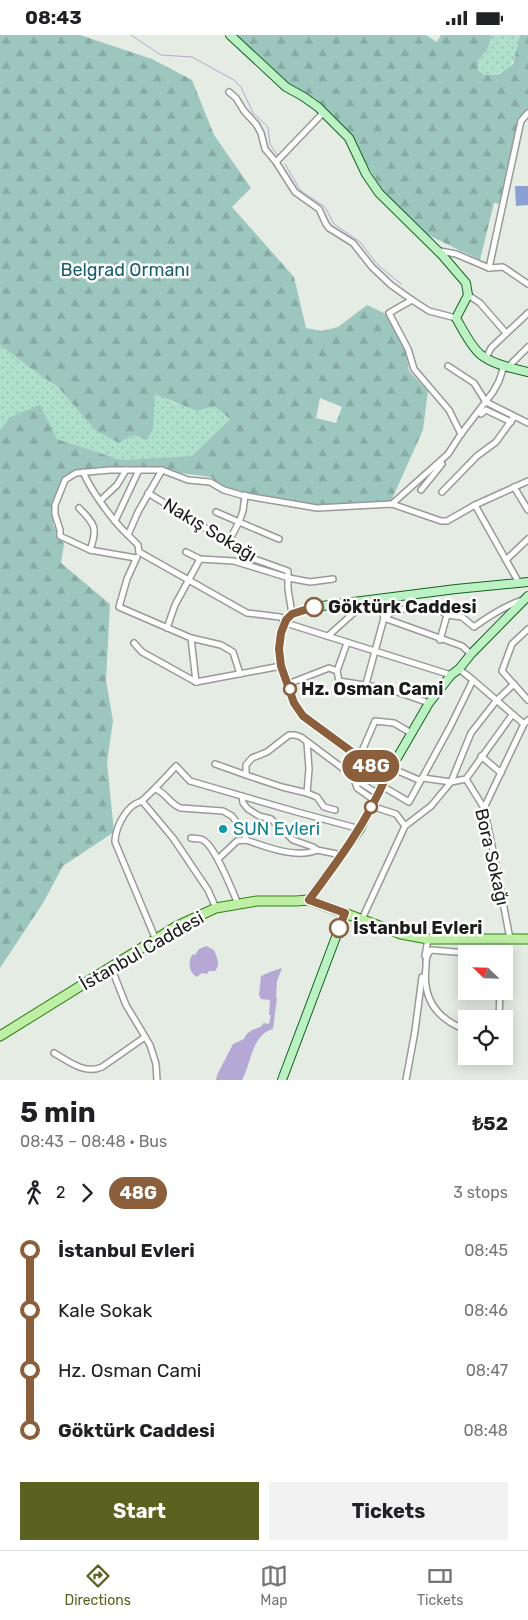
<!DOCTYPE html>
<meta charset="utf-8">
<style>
body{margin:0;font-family:Rubik,sans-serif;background:#f2f2f2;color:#202124;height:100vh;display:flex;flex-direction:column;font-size:19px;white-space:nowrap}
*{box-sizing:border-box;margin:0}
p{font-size:16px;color:#757577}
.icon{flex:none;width:28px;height:28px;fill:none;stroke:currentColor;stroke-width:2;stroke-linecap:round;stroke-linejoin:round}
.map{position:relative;height:1045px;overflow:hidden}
.details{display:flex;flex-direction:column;background:#fff;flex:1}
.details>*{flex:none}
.badge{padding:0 10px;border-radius:16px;font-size:18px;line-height:32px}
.needle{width:32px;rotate:293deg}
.buttons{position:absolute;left:458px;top:910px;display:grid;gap:10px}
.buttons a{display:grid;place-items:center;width:55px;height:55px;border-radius:0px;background:#fff;box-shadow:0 2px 12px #0003;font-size:25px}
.map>.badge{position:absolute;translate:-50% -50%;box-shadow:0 0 0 2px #fff}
.legs{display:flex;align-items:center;gap:8px;height:55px;padding:0 20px;font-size:16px}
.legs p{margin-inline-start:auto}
.summary{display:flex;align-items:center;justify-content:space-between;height:85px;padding:0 20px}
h1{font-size:28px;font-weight:700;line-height:38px}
.cta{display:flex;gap:10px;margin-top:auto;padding:10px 20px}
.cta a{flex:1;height:58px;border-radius:0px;background:#5b611f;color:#fff;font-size:20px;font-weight:700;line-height:58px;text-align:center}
.cta a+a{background:#f2f2f2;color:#202124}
ul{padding:0 20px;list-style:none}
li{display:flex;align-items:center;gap:18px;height:60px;font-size:19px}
li i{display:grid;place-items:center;width:8px;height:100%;margin:0 6px;background:currentColor}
li i::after{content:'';width:12px;height:12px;margin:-6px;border:4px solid;border-radius:50%;background:#fff}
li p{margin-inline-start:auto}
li:first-child i{background:linear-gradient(#0000 50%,currentColor 0)}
li:last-child i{background:linear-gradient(currentColor 50%,#0000 0)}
.status{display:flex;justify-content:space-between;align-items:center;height:35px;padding:0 25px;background:#fff;direction:ltr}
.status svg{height:14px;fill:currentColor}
.tabs{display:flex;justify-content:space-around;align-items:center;height:70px;border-top:1px solid #e0e0e0;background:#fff;font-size:14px;color:#757577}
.tabs a{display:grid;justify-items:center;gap:2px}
.tabs .active{color:#5b611f}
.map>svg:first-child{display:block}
</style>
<div class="status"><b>08:43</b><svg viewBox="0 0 49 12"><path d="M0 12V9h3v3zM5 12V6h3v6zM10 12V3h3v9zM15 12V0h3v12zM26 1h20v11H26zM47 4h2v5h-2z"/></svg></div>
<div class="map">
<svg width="528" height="1045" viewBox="0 0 528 1045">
<defs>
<pattern id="grass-dots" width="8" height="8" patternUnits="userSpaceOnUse" patternTransform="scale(1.25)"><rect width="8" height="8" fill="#afe0cc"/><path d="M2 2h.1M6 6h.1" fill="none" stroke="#96c0af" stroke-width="1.8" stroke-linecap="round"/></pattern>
<pattern id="forest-firs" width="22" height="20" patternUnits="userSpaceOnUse" patternTransform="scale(1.25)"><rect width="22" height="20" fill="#9dc6be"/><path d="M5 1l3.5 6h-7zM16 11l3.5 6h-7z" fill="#87aaa3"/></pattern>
</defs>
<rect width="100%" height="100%" fill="#e5ece3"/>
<g fill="url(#grass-dots)">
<path d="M492,0H520L521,3C513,28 513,38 484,40L478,35V26L487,15Z"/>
<path d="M0,310L41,341L57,351L95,395L137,400L147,405L155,358L175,368L214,371L230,384L192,421L121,425L57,404L10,382L0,395Z"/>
</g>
<g fill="url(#forest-firs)" fill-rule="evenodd">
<path d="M0,0H80L152,24L192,45L214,100L251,153L232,172L294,242L306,293L322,296L338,292L367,270L388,280L406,318L409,336L428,356L423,395L391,466L358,472L315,471L251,461L223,453L211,442L180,438L170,434L75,439L64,448L56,470L53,489L64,509L61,528L110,569L106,645L113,686L107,727L114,797L63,831L43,868L0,933V395L10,382L40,370L57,404L121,425L192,421L230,384L214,371L197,376L155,359L153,394L147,405C133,398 132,400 119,408L95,395L57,351L41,341L0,310ZM320,363L342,372L336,388L316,383Z"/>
<path d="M234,0H426L437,7L441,0H492L487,15L478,26V35L484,40L499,39L513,29L520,0H528V77L524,80L502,169L494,168L480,225L426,199L384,157L352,106L316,64L282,45Z"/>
</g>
<path fill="#8aa0d2" d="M515,151H528V170L516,171Z"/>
<g fill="#b6a8d5">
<path d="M206,911L214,915C217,923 221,929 215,936H209L207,939L202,938L197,942C189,938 187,926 193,919L195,920L199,914Z"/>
<path d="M282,933L277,946L276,962L277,963L273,994C252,999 251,1029 242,1045H216L217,1040L233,1009L244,1004C248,995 254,995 262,991L263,988L269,989L271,980H269L270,965L261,964L259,960L261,941L270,937Z"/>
</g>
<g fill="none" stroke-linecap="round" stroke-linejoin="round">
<g stroke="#b6a8d5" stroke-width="1">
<path d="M131,0L161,20L192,22L234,45L241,52L253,78L268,92L270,109L278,121"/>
<path d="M285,129L301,156L325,172L334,189L360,207L377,229L401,249"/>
</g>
<g stroke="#999" stroke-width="8">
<g id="street">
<path d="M229,57L236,63L244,76L256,89L261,98L265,114L276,127L295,157L319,174L326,189L329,193L353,208L372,232L391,250L412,265"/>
<path d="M276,127L323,78"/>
<path d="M440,216L456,219L489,233L503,232L528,249"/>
<path d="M489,233L521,86L528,78"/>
<path d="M468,260L480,268L506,298"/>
<path d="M456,283L429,276L412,265L389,278L408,314L414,334L449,375L461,399"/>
<path d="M486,323L491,313L528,278"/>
<path d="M448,331L474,348L486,367L528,388"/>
<path d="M508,332L528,312"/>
<path d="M481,379L486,375L511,387"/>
<path d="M83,437C92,457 112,485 128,500"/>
<path d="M514,452L528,475"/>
<path d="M421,455L442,429"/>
<path d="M442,457L477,421L496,407L514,382"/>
<path d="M148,458L205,493L246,521L288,536V554L292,579"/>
<path d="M245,460L243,476L239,487L279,504"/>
<path d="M101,465L117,450L126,435"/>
<path d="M392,469L448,419L461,399L493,357L499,346L504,331"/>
<path d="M475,470L519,548"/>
<path d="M79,473C95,489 98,493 90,515"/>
<path d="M216,477L239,487L228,508"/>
<path d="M115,486L139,435"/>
<path d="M139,517L247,578L280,582L285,585L289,589L451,640"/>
<path d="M139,517L138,510L128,500L138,477L162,435"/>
<path d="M186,517L200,524L234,526L289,543L310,547L333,544"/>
<path d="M137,522L127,544L119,572L191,603L221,610L233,617L240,639"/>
<path d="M136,523L90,515L60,501V495L55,479V470L65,445L76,438L110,435H162L188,445L210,447L224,455L241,460L317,473L392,469L441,486H447L475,470L528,446"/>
<path d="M506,525L528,504"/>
<path d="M384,583L462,611L471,619"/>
<path d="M386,583L391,577L404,574H438L447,580L462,582L474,592C489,581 505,571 522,565"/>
<path d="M167,593L175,570L200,524"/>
<path d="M528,594L512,609L502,636L528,665"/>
<path d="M328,601L358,574L362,566"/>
<path d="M191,603L196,647"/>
<path d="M440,605L447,580"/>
<path d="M134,608L142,617L196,647"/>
<path d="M347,608L337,636L339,646L389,654L429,668"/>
<path d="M459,634L473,645L524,689"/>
<path d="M196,647L281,631"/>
<path d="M288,649L329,633L337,636"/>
<path d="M366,649L384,583L379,565"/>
<path d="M307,707L309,734L307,758"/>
<path d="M481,721L501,738"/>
<path d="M359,723L375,686L394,688L411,698"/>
<path d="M215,729L246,740"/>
<path d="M391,733L419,745L423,743L451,747L466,744L512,680"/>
<path d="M466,744L484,773L494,820L510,904"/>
<path d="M356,748H361L378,759"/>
<path d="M382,751L409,767L450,692L473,645"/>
<path d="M155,754C166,757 170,770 181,773L223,776L232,781L245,799L246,805"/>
<path d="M242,761L243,768L248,774L259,781L271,784L293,805L313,812L317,815L342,820"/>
<path d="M142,766L173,803L208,855L216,873"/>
<path d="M371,771L396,779L405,791"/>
<path d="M484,773L524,689L528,685"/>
<path d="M335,775L324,772L317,762L307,758L282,752L246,740V730L252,723L267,717L289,700H295L301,702L353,741L357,753L374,765"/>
<path d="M191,803C195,804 199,803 203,805C215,811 232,855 238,869"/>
<path d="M218,824L237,806L246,805C267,812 296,824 317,815"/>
<path d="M362,884L405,791L431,771L451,747L471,698L496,666L514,649"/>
<path d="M156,905L115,807C115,794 124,776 135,769C139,767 142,767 145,763C156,753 166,742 176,731L190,746L297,777L360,794"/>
<path d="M425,921L428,904"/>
<path d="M111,932L126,970L150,1010L156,1029L157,1045"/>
<path d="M499,984L500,956"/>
<path d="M466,995C437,984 422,964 426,932C426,925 426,920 431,915L480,919"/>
<path d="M54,1018C68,1026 85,1040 102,1032L145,1002"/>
<path d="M406,1045L415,996L422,942"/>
</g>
</g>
<g stroke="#126422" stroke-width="10">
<g id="secondary">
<path d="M230,0L286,52L304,62L318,72L349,103L366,139L379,158L442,220L466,248L468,260L456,283C463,295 470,310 480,319C491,329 514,334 528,337"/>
<path d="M386,742L303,681L294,668L281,631L279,614L281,598L285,585L292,579L314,572L456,554L528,547"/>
<path d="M309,865L360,794L386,742L429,668L451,640L459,634L471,619L528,561"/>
<path d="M282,1045L345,878"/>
</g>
</g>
<g stroke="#2e8212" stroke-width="11">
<path id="primary" d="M0,1001L177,891L216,873L257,866H296L309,865L401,899L428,904H528"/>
</g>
<use href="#street" stroke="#fff" stroke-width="5"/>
<use href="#secondary" stroke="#bcf1c3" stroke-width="8"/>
<use href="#primary" stroke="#bfefa5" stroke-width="9"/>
</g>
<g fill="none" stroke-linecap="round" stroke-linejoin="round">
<g stroke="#fff" stroke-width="11">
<path id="line-1" d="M314,572L292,579L286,585L281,598L279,614L281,631L294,668L303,681L386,742C367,787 338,826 309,865L345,878L339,893"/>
</g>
<use href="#line-1" stroke="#8b5e3c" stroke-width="8"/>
</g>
<g fill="#fff" stroke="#8b5e3c" stroke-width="2.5">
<circle cx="314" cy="572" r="9"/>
<circle cx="290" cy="654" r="6"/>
<circle cx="371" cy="772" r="6"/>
<circle cx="339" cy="893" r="9"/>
</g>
<circle fill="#0f9aa8" stroke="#fff" stroke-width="2" cx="223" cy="794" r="5"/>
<g text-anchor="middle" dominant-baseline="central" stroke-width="5" stroke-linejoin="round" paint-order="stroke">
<g font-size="18" fill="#185e6c" stroke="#fff">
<text x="125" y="235">Belgrad Ormanı</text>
</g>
<g font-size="18" fill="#1c1c1c" stroke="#fff">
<text transform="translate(210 495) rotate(31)">Nakış Sokağı</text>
<text transform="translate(492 822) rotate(77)">Bora Sokağı</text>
<text transform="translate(142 916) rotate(-30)">İstanbul Caddesi</text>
</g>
<g font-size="18" font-weight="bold" fill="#1c1c1c" stroke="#fff" text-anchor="start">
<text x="328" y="572">Göktürk Caddesi</text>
<text x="301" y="654">Hz. Osman Cami</text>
<text x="353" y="893">İstanbul Evleri</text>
</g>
<g font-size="18" fill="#0d838f" stroke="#fff" text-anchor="start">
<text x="233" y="794">SUN Evleri</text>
</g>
</g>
</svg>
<div class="buttons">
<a><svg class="needle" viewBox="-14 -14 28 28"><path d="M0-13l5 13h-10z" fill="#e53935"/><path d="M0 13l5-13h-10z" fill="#757577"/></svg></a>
<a><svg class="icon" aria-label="locate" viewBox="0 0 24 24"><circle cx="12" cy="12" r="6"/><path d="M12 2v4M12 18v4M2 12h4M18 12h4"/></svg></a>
</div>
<b class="badge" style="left:371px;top:731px;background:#8b5e3c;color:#fff">48G</b>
</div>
<section class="details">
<div class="summary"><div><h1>5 min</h1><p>08:43 – 08:48 · Bus</p></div><b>₺52</b></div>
<div class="legs"><svg class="icon" aria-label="walk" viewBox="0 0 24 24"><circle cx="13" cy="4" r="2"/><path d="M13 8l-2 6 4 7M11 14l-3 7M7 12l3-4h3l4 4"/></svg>2<svg class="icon" aria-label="forward" viewBox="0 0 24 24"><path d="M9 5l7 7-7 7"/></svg><b class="badge" style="background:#8b5e3c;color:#fff">48G</b><p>3 stops</p></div>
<ul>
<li><i style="color:#8b5e3c"></i><b>İstanbul Evleri</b><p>08:45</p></li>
<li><i style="color:#8b5e3c"></i><span>Kale Sokak</span><p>08:46</p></li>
<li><i style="color:#8b5e3c"></i><span>Hz. Osman Cami</span><p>08:47</p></li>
<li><i style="color:#8b5e3c"></i><b>Göktürk Caddesi</b><p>08:48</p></li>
</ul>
<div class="cta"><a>Start</a><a>Tickets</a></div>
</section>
<nav class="tabs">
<a class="active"><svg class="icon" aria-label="directions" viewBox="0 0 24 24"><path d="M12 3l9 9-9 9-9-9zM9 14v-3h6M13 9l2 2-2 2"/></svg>Directions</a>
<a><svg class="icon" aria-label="map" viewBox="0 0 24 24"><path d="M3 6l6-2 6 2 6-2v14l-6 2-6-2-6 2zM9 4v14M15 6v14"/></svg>Map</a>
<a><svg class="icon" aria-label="tickets" viewBox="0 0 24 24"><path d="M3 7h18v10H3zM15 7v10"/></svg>Tickets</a>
</nav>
